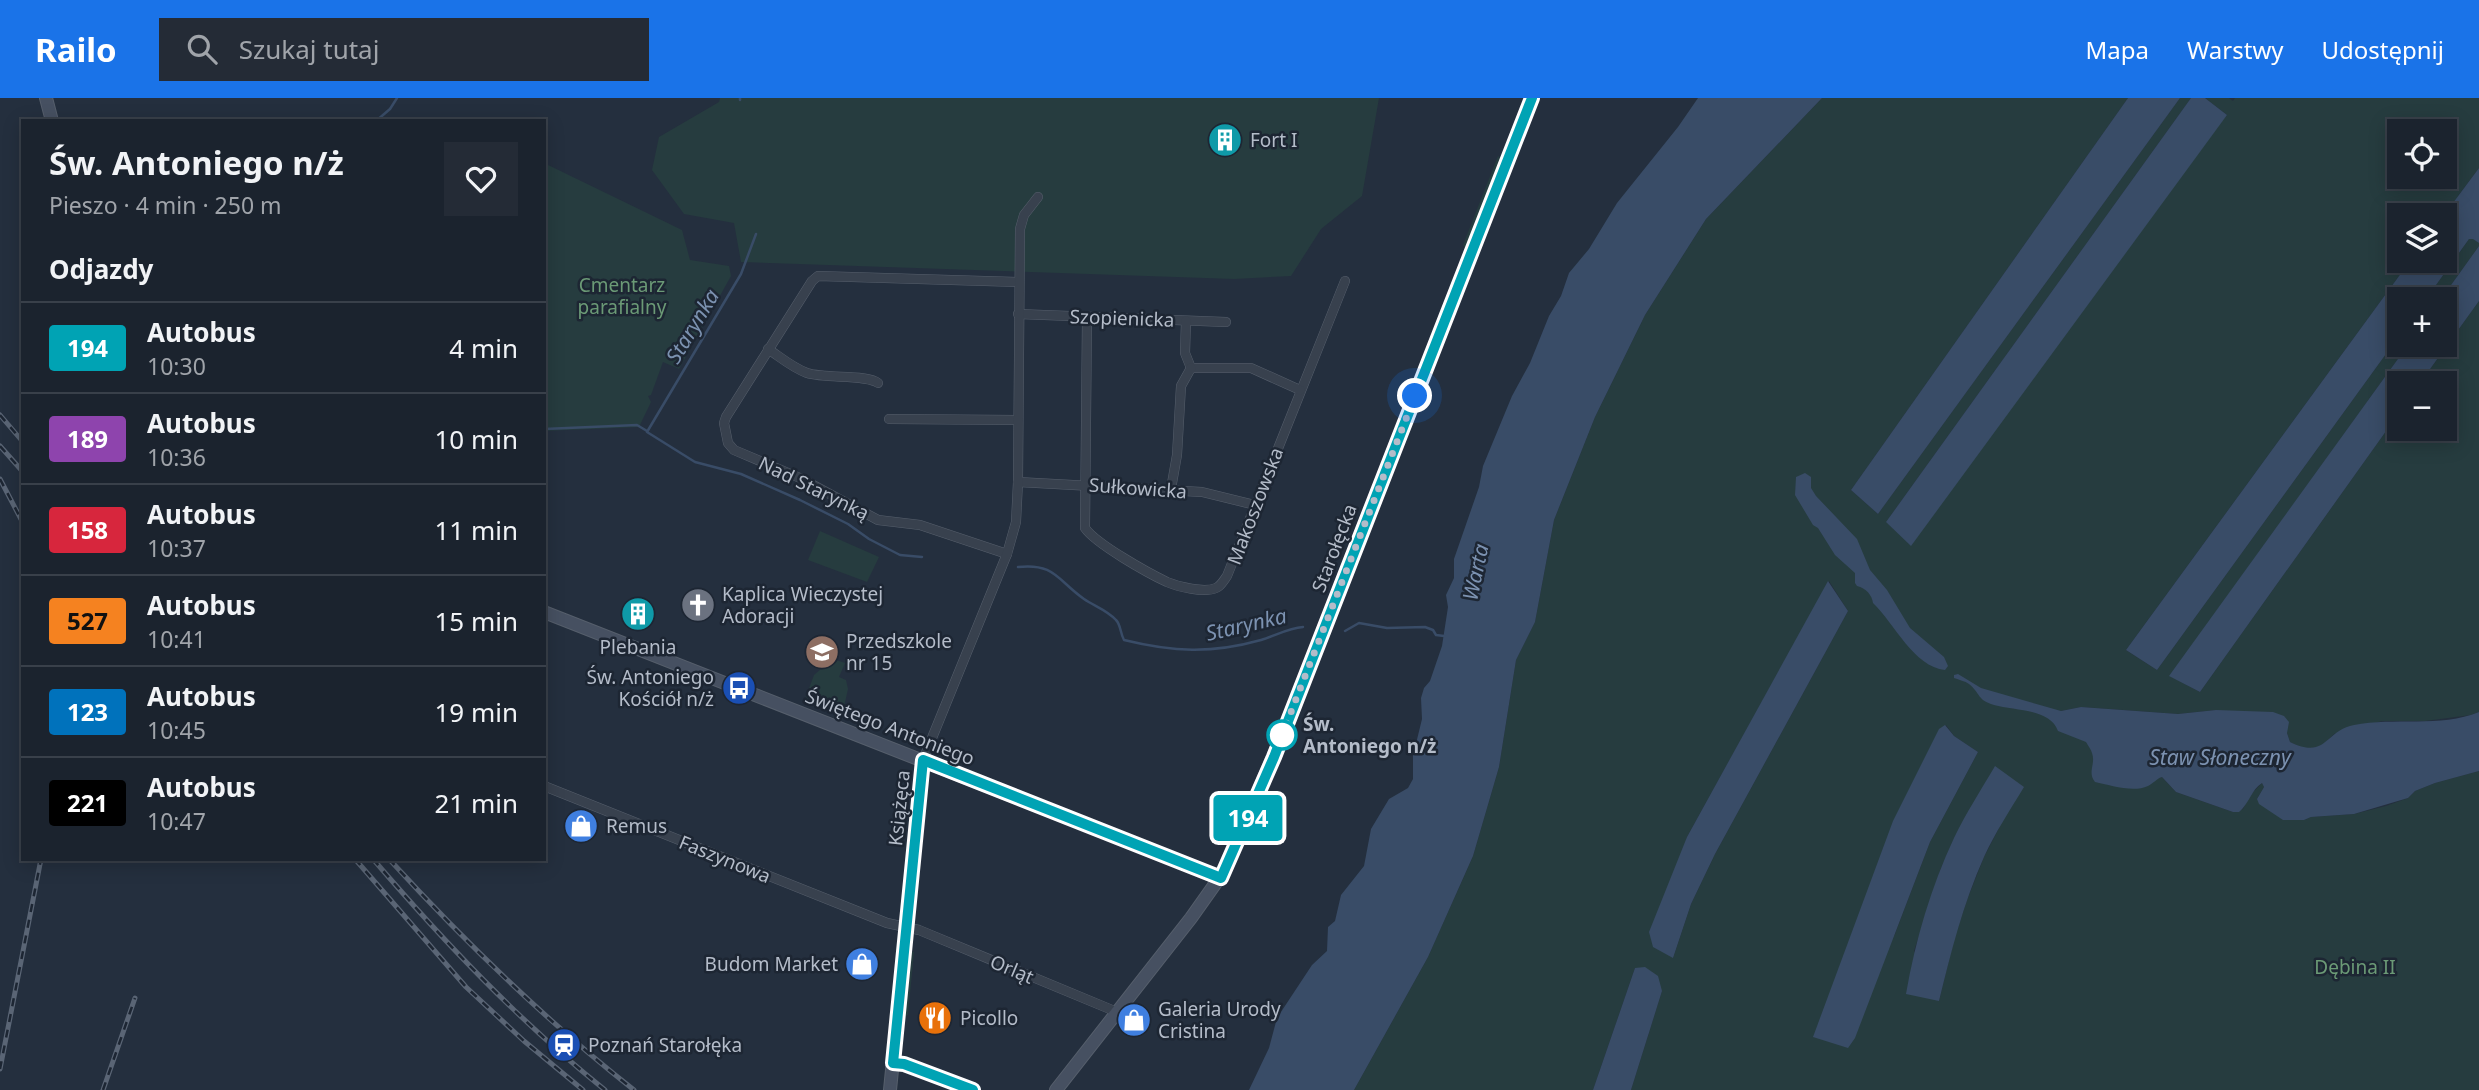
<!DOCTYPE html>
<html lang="pl">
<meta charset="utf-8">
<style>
body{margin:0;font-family:"Noto Sans",sans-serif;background:#242b36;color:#f1f3f6;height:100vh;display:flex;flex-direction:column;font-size:26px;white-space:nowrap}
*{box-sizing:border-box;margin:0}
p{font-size:23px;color:#a0a4aa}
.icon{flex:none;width:38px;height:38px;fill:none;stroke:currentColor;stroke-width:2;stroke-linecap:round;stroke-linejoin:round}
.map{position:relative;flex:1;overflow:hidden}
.details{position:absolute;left:21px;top:21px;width:525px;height:742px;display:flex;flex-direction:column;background:#1b232e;border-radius:0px;box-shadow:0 4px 18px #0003,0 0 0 2px #39404a}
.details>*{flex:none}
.badge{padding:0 14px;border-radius:5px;font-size:24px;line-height:46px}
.tools{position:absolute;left:2387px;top:21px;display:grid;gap:14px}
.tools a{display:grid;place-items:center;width:70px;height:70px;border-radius:0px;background:#1b232e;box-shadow:0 4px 18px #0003,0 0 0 2px #39404a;font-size:35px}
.you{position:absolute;width:35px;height:35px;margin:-18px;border:5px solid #fff;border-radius:50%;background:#1a73e8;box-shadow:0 0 0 10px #1a73e833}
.map>.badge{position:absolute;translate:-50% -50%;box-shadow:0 0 0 4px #fff}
h2{padding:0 28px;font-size:26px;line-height:63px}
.round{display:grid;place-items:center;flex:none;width:74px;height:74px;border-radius:0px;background:#242b36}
.summary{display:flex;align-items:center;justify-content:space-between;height:119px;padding:0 28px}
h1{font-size:33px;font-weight:700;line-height:52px}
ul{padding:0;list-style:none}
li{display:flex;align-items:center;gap:21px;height:91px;padding:0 28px;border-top:2px solid #39404a}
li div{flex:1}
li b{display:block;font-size:26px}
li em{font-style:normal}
li .badge{min-width:77px;font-weight:700;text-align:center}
header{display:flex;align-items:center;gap:42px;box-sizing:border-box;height:98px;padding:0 35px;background:#1a73e8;color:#fff}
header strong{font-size:33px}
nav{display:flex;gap:38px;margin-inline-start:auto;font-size:24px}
.search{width:490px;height:63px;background:#242b36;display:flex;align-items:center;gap:18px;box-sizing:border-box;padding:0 24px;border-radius:0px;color:#a0a4aa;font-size:26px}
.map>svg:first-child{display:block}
</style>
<header>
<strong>Railo</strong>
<div class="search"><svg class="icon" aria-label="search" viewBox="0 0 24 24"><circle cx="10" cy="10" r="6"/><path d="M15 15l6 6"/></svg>Szukaj tutaj</div>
<nav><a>Mapa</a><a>Warstwy</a><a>Udostępnij</a></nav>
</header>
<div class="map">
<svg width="2479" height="992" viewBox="0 0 2479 992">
<rect width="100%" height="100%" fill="#242f3e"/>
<g fill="#263c3f" fill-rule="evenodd">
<path d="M720,0H1379L1362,98L1321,131L1291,178L1234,181L741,164L734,125L684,116L652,72L659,39L719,4Z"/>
<path d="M1822,0H2128L1851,392L1878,416L2180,0H2191L1886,424L2227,17L2205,0H2229L2233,3L2235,0H2479V70L2444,117H2399V163H2410L2126,552L2157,572L2399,238V247H2408L2170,578L2200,594L2399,315V331H2445V285H2420L2479,203V614L2471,617L2425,623H2382L2334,636L2321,649L2304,651L2290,644L2287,635L2216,612L2178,616L2081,609L2061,613L2052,612L2073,632L2158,680L2162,679L2176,694L2233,714L2243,711L2250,697L2262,685L2264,689L2257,701L2304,722L2311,719L2354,716L2386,708L2408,700L2415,693L2435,685L2479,673V992H1631L1662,893L1635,870L1593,992H1354L1428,859L1473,758L1499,669L1516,562L1535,524L1554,422L1595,319L1645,217L1706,121ZM2399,33H2445V79H2399ZM1829,483L1848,513L1715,756L1691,806L1673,860L1687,739ZM1946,627L1954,638L1978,654L1930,744L1893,841ZM1995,669L2000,728L1984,759L1967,802L1954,841L1939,903L1914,853L1941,770L1956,737Z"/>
<path d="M1498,58L1502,61L1466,152L1463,147Z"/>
<path d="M544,65L682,132L690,162L729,168L731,178L679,271L663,264L651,297L648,298L651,304L639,329L544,333Z"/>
<path d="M2473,140L2479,145V148L2441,201H2426L2469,141Z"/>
<path d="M820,433L879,459L867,484L808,462Z"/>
<path d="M833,561L845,565L839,579L846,582L848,591L842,618L807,604L805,601L814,577Z"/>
<path d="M911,854H914L908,917L902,920L909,855Z"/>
</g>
<g fill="#394c67">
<path d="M1698,0H1822L1706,121L1645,217L1595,319L1554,422L1535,524L1516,562L1499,669L1473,758L1428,859L1354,992H1249L1269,950L1277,920L1312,867L1327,853L1328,829L1335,823L1341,797L1364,768L1371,731L1389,701L1408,690L1413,681V658L1422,621L1421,600L1424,590L1430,583L1442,548L1448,509L1446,497L1454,480V461L1479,389L1483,368L1512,298L1530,265L1549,218L1561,198L1569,175L1589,151L1617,105L1678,29Z"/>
<path d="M2128,0H2180L1878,416L1851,392Z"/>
<path d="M2191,0H2205L2227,17L1911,448L1886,424Z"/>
<path d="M2479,70V145L2473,141H2469L2426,201H2399V238L2157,572L2126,552L2410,163H2445L2444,117Z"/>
<path d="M2479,148V203L2420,285H2399V315L2200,594L2169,578L2408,247H2445V201H2441Z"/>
<path d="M1805,375L1811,379V390L1816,398L1857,441L1870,472L1887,492L1910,530L1944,559L1948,568L1945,572C1914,569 1894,525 1873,505C1872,497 1866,490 1857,488L1855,485V475L1835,457L1818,430L1813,427L1795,397L1796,379Z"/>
<path d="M1828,483L1848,513L1715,756L1691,806L1673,860L1653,849L1649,834L1687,739Z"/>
<path d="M1958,576L1981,590L2061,613L2081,609L2178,616L2216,612L2273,614L2284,618L2289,624L2287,635L2290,644C2327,662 2324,633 2354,627C2394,619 2440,630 2479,614V673L2435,685L2415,693L2408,700L2354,716L2311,719L2304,722H2283L2259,706L2257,701L2264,689L2262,685C2251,692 2249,706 2239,714H2233L2176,694L2162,679C2156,681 2154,685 2148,688C2133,695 2110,687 2095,684C2087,674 2096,666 2092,655C2091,651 2088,648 2086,644L2058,633C2050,610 2014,613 1994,607C1977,602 1981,596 1969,586C1965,583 1959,582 1954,580V577Z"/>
<path d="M1945,627L1954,638L1978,654L1930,744L1855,940L1848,950L1813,939L1893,723L1939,631Z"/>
<path d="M1995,668L2024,689C2010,712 1995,735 1984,759C1963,806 1951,854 1939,903L1906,896C1915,843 1931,789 1954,740C1966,715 1981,692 1995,668Z"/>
<path d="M1645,869L1658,878L1662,893L1631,992H1593L1635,870Z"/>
</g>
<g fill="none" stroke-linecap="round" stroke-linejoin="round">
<g stroke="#394c67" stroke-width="2.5">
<path d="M740,0V2"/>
<path d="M376,23L390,11L397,0"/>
<path d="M756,136L741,176L647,334L695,364L741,376L800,402L848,426L869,441L900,457L922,459"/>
<path d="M544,331L637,327L647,333"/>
<path d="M1018,469C1055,465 1057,482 1084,501C1094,508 1107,512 1116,522C1121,527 1120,535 1124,542C1173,554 1211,556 1261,542C1275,538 1288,530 1303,529"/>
<path d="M1345,533L1359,525L1387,530L1425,529L1433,532L1436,537L1444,538"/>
</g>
<g stroke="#565f6c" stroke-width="10">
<g id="street">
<path d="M1018,216L1226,224"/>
<path d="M1087,219L1085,430C1096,446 1148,475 1167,484C1179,489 1204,495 1216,490C1221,488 1224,482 1227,478L1345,183"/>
<path d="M1186,223L1185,255L1191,270"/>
<path d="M768,251C780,259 793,270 807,275C826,281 867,276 878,285"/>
<path d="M1191,270H1251L1300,292"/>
<path d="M889,321L1018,322"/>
<path d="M1018,384L1202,394L1255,407"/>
<path d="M1171,391L1177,357L1181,288L1191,270"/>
<path d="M1007,456L920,427L878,422L800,380L734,352L728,345L724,325L726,319L812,183L818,178L1018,184"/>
<path d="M923,662L1007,456L1016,424L1018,384L1020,131L1024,117L1038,99"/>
<path d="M544,688L887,825L919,832L1117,914"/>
</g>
</g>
<g stroke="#565f6c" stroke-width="14">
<g id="secondary">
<path d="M46,0L52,23"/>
<path d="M544,514L1221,780"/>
<path d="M890,992L923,662"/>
<path d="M1056,992L1191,820L1225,772L1283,635L1532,0"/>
</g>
</g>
<use href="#street" stroke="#38414e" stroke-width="9"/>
<use href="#secondary" stroke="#465061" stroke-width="12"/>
<g stroke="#5a6575" stroke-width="5">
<g id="rail">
<path d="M0,317L23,344"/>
<path d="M0,348L23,374"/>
<path d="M0,381L23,425"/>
<path d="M355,761L466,889L524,943L583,992"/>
<path d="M373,761C445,845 519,923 605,992"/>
<path d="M389,761C465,844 545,922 634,992"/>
<path d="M0,971L41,761"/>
<path d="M103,992L135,900"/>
</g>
</g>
<use href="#rail" stroke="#1d2633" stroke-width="2.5" stroke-dasharray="8" stroke-linecap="butt"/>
</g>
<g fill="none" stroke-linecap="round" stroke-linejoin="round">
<g stroke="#fff" stroke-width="16">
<path id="line" d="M973,992L904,966L893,965L923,662L1221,780L1274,659L1532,0"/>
</g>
<use href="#line" stroke="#00a3b4" stroke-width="10"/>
<path stroke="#b4bcc9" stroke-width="7" stroke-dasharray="0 12.6" d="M1282,637L1415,298"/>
</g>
<defs>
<g id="building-disc" transform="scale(1.75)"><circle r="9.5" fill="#0f9aa8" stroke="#1d2633"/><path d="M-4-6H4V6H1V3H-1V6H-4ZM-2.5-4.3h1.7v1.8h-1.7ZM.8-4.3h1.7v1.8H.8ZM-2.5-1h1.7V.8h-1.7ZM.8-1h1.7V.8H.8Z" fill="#fff"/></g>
<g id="church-disc" transform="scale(1.75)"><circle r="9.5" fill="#6b7280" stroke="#1d2633"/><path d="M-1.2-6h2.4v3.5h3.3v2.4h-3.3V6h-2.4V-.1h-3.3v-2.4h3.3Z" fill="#fff"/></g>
<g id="school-disc" transform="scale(1.75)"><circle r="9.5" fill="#8d6e63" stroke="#1d2633"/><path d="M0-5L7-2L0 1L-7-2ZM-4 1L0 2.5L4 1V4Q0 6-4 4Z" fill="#fff"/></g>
<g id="bus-disc" transform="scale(1.75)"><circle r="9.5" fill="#1a4fb4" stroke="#1d2633"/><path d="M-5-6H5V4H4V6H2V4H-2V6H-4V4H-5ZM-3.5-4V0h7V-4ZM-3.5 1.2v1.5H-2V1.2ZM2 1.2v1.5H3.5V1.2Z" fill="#fff"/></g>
<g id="shop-disc" transform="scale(1.75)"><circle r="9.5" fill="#3f7fe0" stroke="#1d2633"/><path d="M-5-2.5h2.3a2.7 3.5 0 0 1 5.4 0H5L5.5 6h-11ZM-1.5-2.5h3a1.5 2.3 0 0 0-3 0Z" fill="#fff"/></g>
<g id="restaurant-disc" transform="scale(1.75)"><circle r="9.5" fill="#e8710a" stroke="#1d2633"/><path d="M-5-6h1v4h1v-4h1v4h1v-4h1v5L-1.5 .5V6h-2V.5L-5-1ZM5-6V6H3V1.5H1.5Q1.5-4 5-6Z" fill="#fff"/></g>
<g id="station-disc" transform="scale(1.75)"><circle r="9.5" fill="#1a4fb4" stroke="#1d2633"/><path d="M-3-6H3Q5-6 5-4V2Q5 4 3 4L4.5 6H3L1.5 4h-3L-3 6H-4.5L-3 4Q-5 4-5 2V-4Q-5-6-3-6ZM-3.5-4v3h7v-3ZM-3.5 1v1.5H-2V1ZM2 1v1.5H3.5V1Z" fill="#fff"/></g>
</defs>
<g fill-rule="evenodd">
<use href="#building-disc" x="1225" y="42"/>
<use href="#church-disc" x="698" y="507"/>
<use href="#building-disc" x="638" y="516"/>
<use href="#school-disc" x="822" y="554"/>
<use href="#bus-disc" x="739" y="590"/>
<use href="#shop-disc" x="581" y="728"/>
<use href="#shop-disc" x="862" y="866"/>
<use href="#restaurant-disc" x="935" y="920"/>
<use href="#shop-disc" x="1134" y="922"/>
<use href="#station-disc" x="564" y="947"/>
</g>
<circle fill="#fff" stroke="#00a3b4" stroke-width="3.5" cx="1282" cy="637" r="14"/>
<g text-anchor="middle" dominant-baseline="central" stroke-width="5" stroke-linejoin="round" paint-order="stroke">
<g font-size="19" fill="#b4bcc9" stroke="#1d2633" text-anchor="start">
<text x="1250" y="42">Fort I</text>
<text x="722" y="496">Kaplica Wieczystej<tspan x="722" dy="22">Adoracji</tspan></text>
<text x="846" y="543">Przedszkole<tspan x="846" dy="22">nr 15</tspan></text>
<text x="638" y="549" text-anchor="middle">Plebania</text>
<text x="714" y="579" text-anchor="end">Św. Antoniego<tspan x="714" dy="22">Kościół n/ż</tspan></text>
<text x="606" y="728">Remus</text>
<text x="838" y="866" text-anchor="end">Budom Market</text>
<text x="1158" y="911">Galeria Urody<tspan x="1158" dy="22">Cristina</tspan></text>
<text x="960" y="920">Picollo</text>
<text x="588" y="947">Poznań Starołęka</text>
</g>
<g font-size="19" fill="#6b9a76" stroke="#1d2633">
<text x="622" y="187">Cmentarz<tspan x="622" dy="22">parafialny</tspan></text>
<text x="2355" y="869">Dębina II</text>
</g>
<g font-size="19" fill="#b4bcc9" stroke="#1d2633">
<text transform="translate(1122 220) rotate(2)">Szopienicka</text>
<text transform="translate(814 390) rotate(26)">Nad Starynką</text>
<text transform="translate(1138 390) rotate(4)">Sułkowicka</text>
<text transform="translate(1255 408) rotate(-69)">Makoszowska</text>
<text transform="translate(1334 450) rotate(-69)">Starołęcka</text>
<text transform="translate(890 629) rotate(21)">Świętego Antoniego</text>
<text transform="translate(899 710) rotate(-84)">Książęca</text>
<text transform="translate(725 761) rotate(22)">Faszynowa</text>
<text transform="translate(1012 871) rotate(23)">Orląt</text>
</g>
<g font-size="19" font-weight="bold" fill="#b4bcc9" stroke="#1d2633" text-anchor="start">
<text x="1303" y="626">Św.<tspan x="1303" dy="22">Antoniego n/ż</tspan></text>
</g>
<g font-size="21" font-style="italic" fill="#7c92b1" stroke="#1d2633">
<text transform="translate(692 228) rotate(-59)">Starynka</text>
<text transform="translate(1475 474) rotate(-78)">Warta</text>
<text transform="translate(1246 526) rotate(-13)">Starynka</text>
<text x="2220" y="659">Staw Słoneczny</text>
</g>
</g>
</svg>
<div class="tools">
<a><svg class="icon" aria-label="locate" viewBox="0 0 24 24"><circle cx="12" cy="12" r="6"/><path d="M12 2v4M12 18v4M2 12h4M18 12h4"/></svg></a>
<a><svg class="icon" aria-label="layers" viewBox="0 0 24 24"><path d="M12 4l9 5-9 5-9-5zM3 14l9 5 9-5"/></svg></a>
<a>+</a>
<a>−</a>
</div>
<div class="you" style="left:1415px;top:298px"></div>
<b class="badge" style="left:1248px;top:720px;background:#00a3b4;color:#fff">194</b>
<section class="details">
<div class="summary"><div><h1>Św. Antoniego n/ż</h1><p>Pieszo · 4 min · 250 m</p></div><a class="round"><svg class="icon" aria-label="heart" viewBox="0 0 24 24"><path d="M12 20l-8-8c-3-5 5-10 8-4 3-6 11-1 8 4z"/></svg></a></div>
<h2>Odjazdy</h2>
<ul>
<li><span class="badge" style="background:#00a3b4;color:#fff">194</span><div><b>Autobus</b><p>10:30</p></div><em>4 min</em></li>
<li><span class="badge" style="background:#8e44ad;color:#fff">189</span><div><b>Autobus</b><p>10:36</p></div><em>10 min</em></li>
<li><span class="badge" style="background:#d7263d;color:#fff">158</span><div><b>Autobus</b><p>10:37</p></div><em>11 min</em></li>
<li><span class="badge" style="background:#f58220;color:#111">527</span><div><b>Autobus</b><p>10:41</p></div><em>15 min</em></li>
<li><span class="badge" style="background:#0072bc;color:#fff">123</span><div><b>Autobus</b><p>10:45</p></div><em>19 min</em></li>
<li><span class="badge" style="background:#000;color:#fff">221</span><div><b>Autobus</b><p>10:47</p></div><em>21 min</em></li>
</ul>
</section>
</div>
